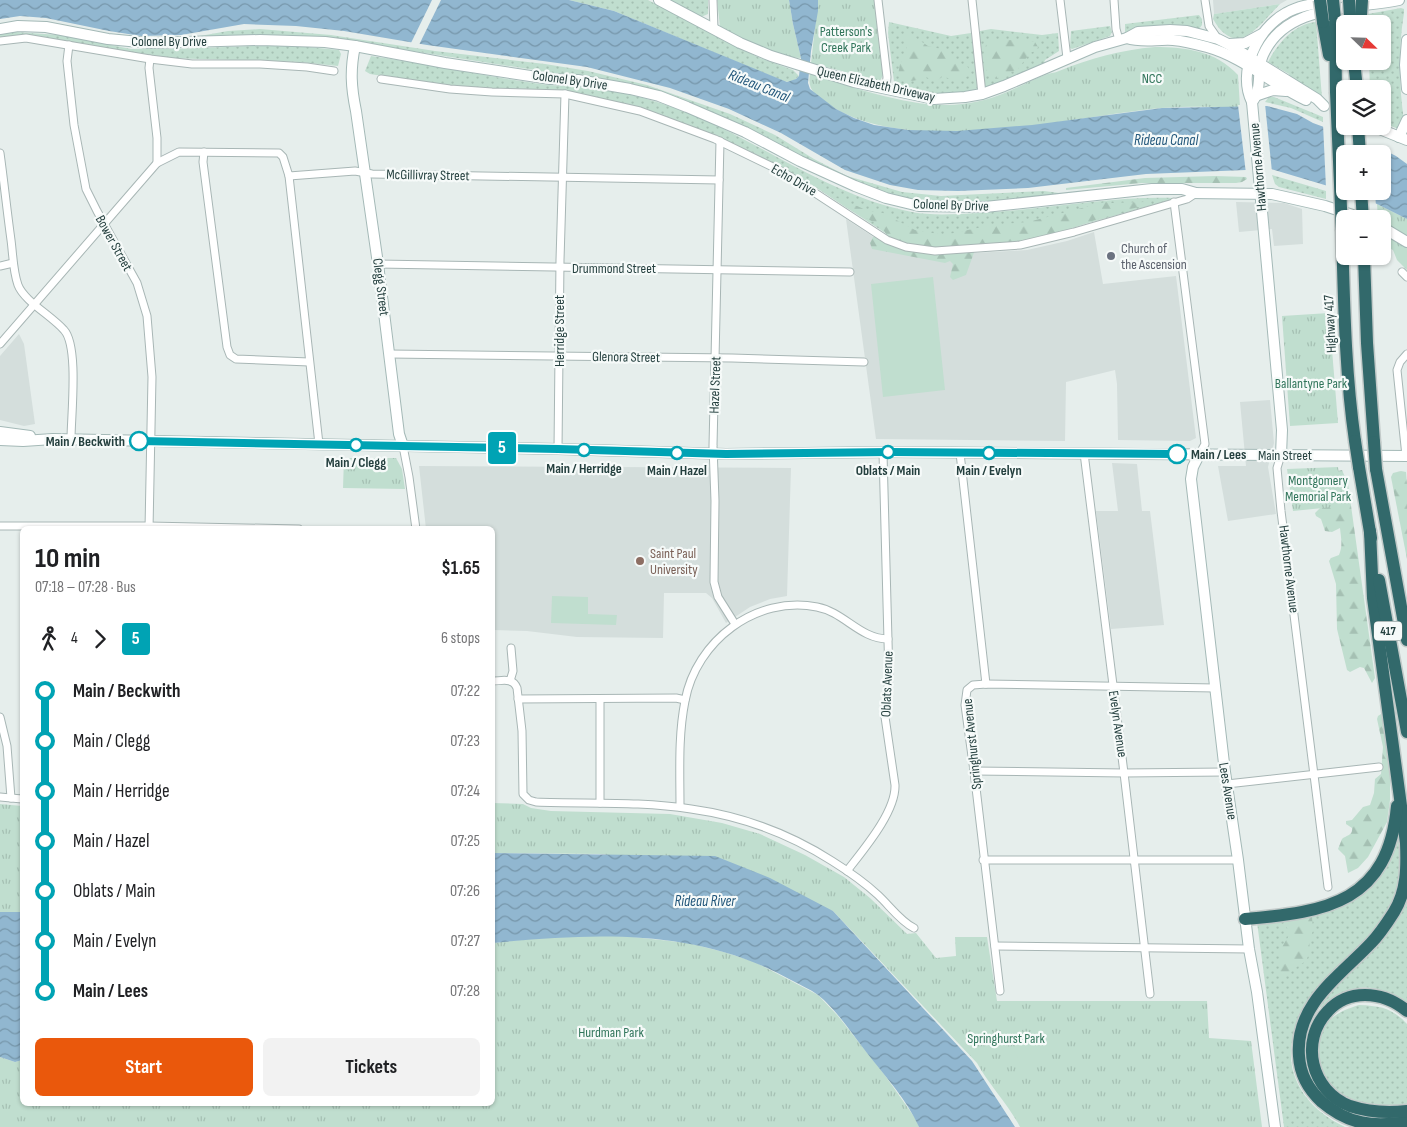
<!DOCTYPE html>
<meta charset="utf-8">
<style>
body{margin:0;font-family:"Sofia Sans Condensed",sans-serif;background:#f2f2f2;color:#202124;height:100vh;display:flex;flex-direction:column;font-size:19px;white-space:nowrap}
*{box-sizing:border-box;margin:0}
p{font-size:16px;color:#757577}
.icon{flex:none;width:28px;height:28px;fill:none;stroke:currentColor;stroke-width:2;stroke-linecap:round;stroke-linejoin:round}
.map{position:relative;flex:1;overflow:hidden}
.drawer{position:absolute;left:20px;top:526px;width:475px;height:580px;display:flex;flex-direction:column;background:#fff;border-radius:8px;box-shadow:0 1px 4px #0004}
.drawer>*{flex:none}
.badge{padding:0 10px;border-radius:4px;font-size:18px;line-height:32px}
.needle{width:32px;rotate:113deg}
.buttons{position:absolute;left:1336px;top:15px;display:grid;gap:10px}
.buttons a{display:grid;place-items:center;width:55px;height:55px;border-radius:8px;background:#fff;box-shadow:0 1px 4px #0004;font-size:25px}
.map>.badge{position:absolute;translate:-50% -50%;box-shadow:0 0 0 2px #fff}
.legs{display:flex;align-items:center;gap:8px;height:55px;padding:0 15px;font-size:16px}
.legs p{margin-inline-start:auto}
.overview{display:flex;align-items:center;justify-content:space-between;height:85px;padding:0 15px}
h1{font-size:28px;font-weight:700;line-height:38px}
.cta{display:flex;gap:10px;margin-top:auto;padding:10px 15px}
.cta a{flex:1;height:58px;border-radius:8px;background:#ea580c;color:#fff;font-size:20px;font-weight:700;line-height:58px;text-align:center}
.cta a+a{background:#f2f2f2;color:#202124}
ul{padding:0 15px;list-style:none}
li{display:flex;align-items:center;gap:18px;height:50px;font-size:19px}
li i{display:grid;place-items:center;width:8px;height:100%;margin:0 6px;background:currentColor}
li i::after{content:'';width:12px;height:12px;margin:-6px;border:4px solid;border-radius:50%;background:#fff}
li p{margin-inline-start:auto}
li:first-child i{background:linear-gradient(#0000 50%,currentColor 0)}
li:last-child i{background:linear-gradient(currentColor 50%,#0000 0)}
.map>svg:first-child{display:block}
</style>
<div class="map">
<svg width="1407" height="1127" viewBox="0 0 1407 1127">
<defs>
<pattern id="grass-dots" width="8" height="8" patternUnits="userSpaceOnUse" patternTransform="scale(1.25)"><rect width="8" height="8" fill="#c0decf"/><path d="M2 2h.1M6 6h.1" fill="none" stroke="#a5c0b3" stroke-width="1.8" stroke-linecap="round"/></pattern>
<pattern id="forest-firs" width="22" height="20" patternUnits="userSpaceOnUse" patternTransform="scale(1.25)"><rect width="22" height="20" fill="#c0decf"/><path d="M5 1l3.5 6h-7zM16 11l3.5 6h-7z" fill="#a5c0b3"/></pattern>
<pattern id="park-tufts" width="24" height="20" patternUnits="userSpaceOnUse" patternTransform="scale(1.25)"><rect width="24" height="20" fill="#c0decf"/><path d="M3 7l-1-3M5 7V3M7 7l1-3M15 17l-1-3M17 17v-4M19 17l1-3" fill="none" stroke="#a5c0b3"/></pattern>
<pattern id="water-waves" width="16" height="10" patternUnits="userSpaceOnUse" patternTransform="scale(1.25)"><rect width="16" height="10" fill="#91b7d0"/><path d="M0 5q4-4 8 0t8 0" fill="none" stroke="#7696aa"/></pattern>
</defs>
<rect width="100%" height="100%" fill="#e6eeec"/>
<g fill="#d4dedc">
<path d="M1213,0H1287L1280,4L1214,14Z"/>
<path d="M1236,202L1284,203L1302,209L1303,244L1274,246L1272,229L1239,232Z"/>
<path d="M846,219L889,247L940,255L1027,250L1067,241L1094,232L1103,284L1176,276L1196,438L1190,441L1118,440L1117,384L1115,370L1066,382L1065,441L876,439Z"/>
<path d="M19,334L24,344L35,424L24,426L0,420V356Z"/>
<path d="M1270,400L1274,443L1268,467L1276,514L1228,521L1218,466H1246L1240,402Z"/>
<path d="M1112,463L1137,464L1142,511H1150L1164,625L1111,629L1096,511H1118Z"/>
<path d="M419,466L791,468L787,596L770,599L750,607L726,623L712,598L706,593H664L663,638L577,637L527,631L493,630L492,529H426Z"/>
</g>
<g fill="url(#grass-dots)">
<path d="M569,0H648L733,45L760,58L793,70L799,76C795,81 789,83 783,81L614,11Z"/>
<path d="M668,0H708V14L701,17Z"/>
<path d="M1280,4C1260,24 1237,61 1213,19L1214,14Z"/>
<path d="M1401,8L1404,9V13C1398,50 1399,84 1404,121L1400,128H1396L1383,123L1382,89H1370L1369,61H1382V24H1368V14Z"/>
<path d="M1199,15L1202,19V25L1199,29L1145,30L1125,33V24Z"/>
<path d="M889,22L951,36L971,33L978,83V87L976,90C969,92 962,94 956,94C941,96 903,93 894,82L888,33Z"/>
<path d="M1316,22L1322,98L1290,79L1289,74L1268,62C1278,43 1294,24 1316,22Z"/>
<path d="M1110,26L1112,32L1110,36L1072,49L1070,48L1071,31Z"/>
<path d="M260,29L331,35L435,51L545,64L588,71L647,85L730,114L775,135L814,159L847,176L902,192L941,196L1044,191L1059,193V196L1012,201L973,203H929L900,198L870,189L820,166L760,134L691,103L664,93L624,82L573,76L374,45L194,37L228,31Z"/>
<path d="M991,29L1042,35L1058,33L1059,51L1045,60L1044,63L1021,76L989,88L983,85L978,42L980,31Z"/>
<path d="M15,32L60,35L131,49H174L251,46H298L339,50L341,54L338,66L299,62L167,58L31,36L0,38V34Z"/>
<path d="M371,56C428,64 484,76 540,84C555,86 571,86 586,87C619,91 652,99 683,111C760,141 829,196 912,212C933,216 957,214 978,213C1044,210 1108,196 1174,198V199L1038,237L890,236L809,183L758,155L720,138L646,109L559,90L465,87L408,80L370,74L365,71Z"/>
<path d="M1269,97H1274L1323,117V122L1291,108L1265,102Z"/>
<path d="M1272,175L1326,191V199L1279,187L1275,184Z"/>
<path d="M1396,830L1400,831C1401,854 1404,876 1395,898C1371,955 1307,973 1293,1037C1290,1048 1290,1062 1294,1074C1302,1099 1322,1116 1345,1127H1284L1257,922L1346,903Z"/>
<path d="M1407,894V1003C1371,981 1353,982 1321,1008L1318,1005Z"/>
<path d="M1359,1005C1381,1006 1392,1008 1407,1024V1106C1380,1108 1348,1104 1328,1083C1321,1075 1319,1066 1318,1055C1315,1025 1333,1013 1359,1005Z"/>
</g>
<g fill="url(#forest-firs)">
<path d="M910,34L928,46L945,50L949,53L955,62L967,66L969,69L968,76L960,80L942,77L938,80L934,81L926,77C916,81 906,84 898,75L900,64L908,52L903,37Z"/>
<path d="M990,39C1005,42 1020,38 1035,42L1038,47L1037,50L1030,53L1018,69L996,79L986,70L985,47Z"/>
<path d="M1215,176L1246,177L1247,179L1242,182L1236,183H1142L1066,190V188L1145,178Z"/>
<path d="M807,179H812L832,196L869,211L883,213L915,230L944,235L992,225L1028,222L1105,202L1112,203L1145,202L1142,206L1109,215L1036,241L976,247L966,275L953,280L950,277L953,264L950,261L945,263L872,249L870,243L873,237L886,234L881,226L847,208L809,182Z"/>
<path d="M1342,470L1348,484L1374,671L1375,678L1372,683L1364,668L1360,667L1350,672L1347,670L1337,629L1336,584L1329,561L1331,558L1339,555C1343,546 1341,538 1340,528L1332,532L1325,531L1321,519L1316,516L1315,513L1320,508L1338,471Z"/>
<path d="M1401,471L1406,472L1407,484V559L1391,477L1393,473Z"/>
<path d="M1381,714L1386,730L1390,762V800L1387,822L1368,857L1358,868L1348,873L1345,856L1338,849L1342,839C1346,835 1353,836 1352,828L1346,824V821L1352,820L1363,807L1370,805L1374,793L1375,779L1381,774L1383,747L1377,719L1378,716Z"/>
<path d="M1297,916L1312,917L1313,931L1309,940L1310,951L1306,961L1298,966L1286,976H1281C1279,969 1279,955 1282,948C1288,935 1293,937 1284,923L1287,919Z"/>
</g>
<g fill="url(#park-tufts)">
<path d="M717,0H789L793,24L801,58C776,57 742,39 720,27Z"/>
<path d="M818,0H875L883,75L880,81L811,63Z"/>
<path d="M1155,47C1186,47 1216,51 1238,75L1240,107C1214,107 1187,106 1161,108C1068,117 909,159 828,104C816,95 807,91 810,74C849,86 906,106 947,105C966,105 989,100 1007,92C1019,87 1032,80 1045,75C1049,73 1055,73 1059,71C1091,58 1121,50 1155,47Z"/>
<path d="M1377,204L1407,219V270L1397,260L1393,250L1383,245L1382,219H1378Z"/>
<path d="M1329,313L1338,423L1290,426L1282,316Z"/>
<path d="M344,458H396L402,469L405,489L343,488Z"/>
<path d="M1338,467L1343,506L1293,511L1287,469Z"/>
<path d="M492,803L523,804L531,808L551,811L670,814L722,823L760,834L805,855L844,877L870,898L907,934L916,933L936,958L956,956L955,937H987L997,1001H1207L1209,1038L1251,1041L1262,1127H1020C1008,1104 989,1085 977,1063L833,911L603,854L493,853Z"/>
<path d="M0,804L22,806V912H0Z"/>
<path d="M615,935L688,943L724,952L755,962L818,995L838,1016L884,1074L915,1118L919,1127H0V1057L15,1062L22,1060V1104H492L493,943L537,938Z"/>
</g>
<g fill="#c0decf">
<path d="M933,277L945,390L883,397L871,284Z"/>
<path d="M368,461H376L387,466L384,481H373L364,476V464Z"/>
<path d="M552,596L588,597V614L617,615L616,625L551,623Z"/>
<path d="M1045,1033L1053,1052L1022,1067L1013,1048Z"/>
</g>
<g fill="url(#water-waves)" fill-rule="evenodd">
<path d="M0,0H569L614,11L787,82L796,79L799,76L801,58L793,24L789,0H818V11L811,51L808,83L810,89L836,109L854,118L874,125L908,130L957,131L1032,125L1162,108L1267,106L1297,114L1313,123L1376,146L1396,156L1407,164V219L1377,204L1328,186L1271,169L1146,174L1028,188L958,191L918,190L890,185L845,170L781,133L729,109L670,88L587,67L427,45L344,31L296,26L244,24L181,35L141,36L109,31L46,18L20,16L0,19ZM1345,154H1382V191H1345Z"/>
<path d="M493,853L715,856L770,878L833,911L972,1061L1015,1127H919C907,1100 885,1076 867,1053C852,1034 837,1010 818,995C810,989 800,985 791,980C698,928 596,933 493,943Z"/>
<path d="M0,912H22V1060L15,1062L0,1057Z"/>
</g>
<g fill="#e6eeec">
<path d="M432,0H441L418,47L410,45Z"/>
<path d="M1265,104L1272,172L1246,174L1238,105Z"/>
<path d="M1323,124L1373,142V154H1345V191H1375L1376,207L1326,188Z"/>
</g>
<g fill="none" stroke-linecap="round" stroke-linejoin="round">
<g stroke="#a8b6b5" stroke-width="9">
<g id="street">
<path d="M713,0L714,29"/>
<path d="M878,0L887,77L886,88"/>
<path d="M972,0L982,94"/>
<path d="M1060,0L1067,58"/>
<path d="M1114,0L1116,29L1119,40"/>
<path d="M1205,0L1209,26L1218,39"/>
<path d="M0,41L26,38L150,59L192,64H260L307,67L334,71"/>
<path d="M69,45L67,61L74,125L86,189L97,211L137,283L147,316L152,377L149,529"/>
<path d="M381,79L450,89L492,92L565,94L640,111L715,139L783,172L887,240L906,247L935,251L1020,245L1074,232L1187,199L1196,193"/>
<path d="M720,141L713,446L715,501L714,582L718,597L735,624"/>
<path d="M204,152L203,162L227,347L230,355L236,359L309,362"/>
<path d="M0,153C4,182 7,211 11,240C13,255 13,271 18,285C24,301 52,316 64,330C79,346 71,416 71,439"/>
<path d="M157,163L179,152L279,153L283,157L289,176L355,171L372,174L719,180"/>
<path d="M289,176L319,444"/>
<path d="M1174,202L1205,444L1199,455"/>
<path d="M378,264L850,272"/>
<path d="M0,266L13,263"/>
<path d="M1402,272L1407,277"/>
<path d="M0,344L157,163V138L149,68L150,59"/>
<path d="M389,354L732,358L864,362"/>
<path d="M403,446L409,477L416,529"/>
<path d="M558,449L560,260L565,94"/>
<path d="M960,453L986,684"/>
<path d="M1084,453L1124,773L1150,994"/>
<path d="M1281,455L1277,468L1281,511L1328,887"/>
<path d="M1406,456L1397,370L1400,362L1407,354"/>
<path d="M0,526H149L299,529"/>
<path d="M492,681C502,681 513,677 517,688L522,731L523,794L529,800L536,802C588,804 640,801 691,809C741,816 790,834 832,861C848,871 864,882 878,895C889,905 900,921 914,928"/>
<path d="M510,681L513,671L511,648"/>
<path d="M518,699L676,698L685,700"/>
<path d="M0,717L7,746L11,798"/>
<path d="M974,771L1124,773L1225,772"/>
<path d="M1227,784L1379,767"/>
<path d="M0,797L22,799"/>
<path d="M600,803V699"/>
<path d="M680,807C680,772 678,736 685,701C696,641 756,595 817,607C844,612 860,639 888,639"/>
<path d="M983,860H1238"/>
<path d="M847,871C863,850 896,812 895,785L885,717L889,678L883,453"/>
<path d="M995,946L1249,949"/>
<path d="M1000,991L974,771L965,705L967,690L973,685L986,684L1215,688"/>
</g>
</g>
<g stroke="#a4b9b7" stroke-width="12">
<g id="secondary">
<path d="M659,0L740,43L771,56L854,82L934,99L965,97L982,94L1004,86L1095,47L1127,38L1138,32L1170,30L1187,31L1218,39L1228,44L1317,99L1324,106"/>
<path d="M0,29L18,26L46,27L108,39L150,43L260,40L325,42L355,46L445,63L550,79L578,80L630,89L659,96L687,107L745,132L800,161L855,186L886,198L919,206L985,207L1152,189H1182L1196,193"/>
<path d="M1127,38C1142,43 1157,39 1173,40C1184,41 1196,44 1207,47C1243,57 1272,84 1306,100"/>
<path d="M1407,40L1405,65L1407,89"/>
<path d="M1229,44L1245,43L1262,34"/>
<path d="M355,46C350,70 351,87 356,111L378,264L399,434L403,446"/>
<path d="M1258,95L1273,90L1286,91"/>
<path d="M1252,102C1263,89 1256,70 1263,55C1286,3 1352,10 1399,0"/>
<path d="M1372,126L1407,140"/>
<path d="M1399,137L1407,120"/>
<path d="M1191,193L1272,194L1325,206L1365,219"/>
<path d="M1382,227L1407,242"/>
<path d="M0,432L30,436"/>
<path d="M0,440L23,441L53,439L558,449L726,454L891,452L1407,456"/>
<path d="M1199,455L1193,467L1191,479L1225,772L1238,860L1249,949L1257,992L1275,1127"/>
<path d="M1281,455L1282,430L1252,102C1237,72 1257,29 1286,13C1298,6 1312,4 1326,2"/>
</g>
</g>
<g stroke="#c2cac9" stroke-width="15">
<g id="highway">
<path d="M1335,19L1336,92"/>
<path d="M1323,22L1329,55"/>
<path d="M1354,61L1357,89"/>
<path d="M1358,126L1360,154"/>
<path d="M1342,231C1344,301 1345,372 1355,441"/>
<path d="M1364,256L1367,343L1374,442"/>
<path d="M1359,467L1371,538"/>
<path d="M1376,469L1407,640"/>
<path d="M1370,531L1373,598L1406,843C1407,867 1407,891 1394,912C1387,923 1380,934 1371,943C1340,976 1295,1004 1299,1056C1300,1074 1309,1090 1322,1102C1349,1125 1373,1127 1407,1122"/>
<path d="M1379,580L1407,732"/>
<path d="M1245,919C1328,912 1388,902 1397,806"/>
<path d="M1407,1011C1395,1001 1380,995 1365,995C1350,995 1338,1000 1328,1011C1299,1041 1311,1091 1350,1106C1368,1112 1388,1113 1407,1111"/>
</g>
</g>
<use href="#street" stroke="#fff" stroke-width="7"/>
<use href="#secondary" stroke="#fff" stroke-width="10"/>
<use href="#highway" stroke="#32696b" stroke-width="12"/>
<g stroke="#c2cac9" stroke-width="15" stroke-linecap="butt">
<g id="highway-bridge">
<path d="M1320,0L1323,22"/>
<path d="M1333,0L1335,19"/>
<path d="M1349,0L1350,17"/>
<path d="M1361,15L1362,0"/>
<path d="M1336,92L1342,231"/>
<path d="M1361,191L1363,219"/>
<path d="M1355,441L1359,467"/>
<path d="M1374,442L1376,469"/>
</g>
</g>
<use href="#highway-bridge" stroke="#32696b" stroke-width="12"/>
</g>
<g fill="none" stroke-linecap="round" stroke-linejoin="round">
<g stroke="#fff" stroke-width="11">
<path id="line-1" d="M139,441L558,449L726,454L891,452L1177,454"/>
</g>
<use href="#line-1" stroke="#00a3b4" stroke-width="8"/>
</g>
<circle fill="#6b7280" stroke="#f6faf9" stroke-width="2" cx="1111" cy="256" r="5"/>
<g fill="#fff" stroke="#00a3b4" stroke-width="2.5">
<circle cx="139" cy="441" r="9"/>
<circle cx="356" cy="445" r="6"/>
<circle cx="584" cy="450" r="6"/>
<circle cx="888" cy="452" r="6"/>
<circle cx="677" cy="453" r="6"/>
<circle cx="989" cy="453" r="6"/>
<circle cx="1177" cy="454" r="9"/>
</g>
<circle fill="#8d6e63" stroke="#f6faf9" stroke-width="2" cx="640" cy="561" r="5"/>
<g text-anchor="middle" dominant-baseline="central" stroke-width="4.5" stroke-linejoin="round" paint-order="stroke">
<rect fill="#f6faf9" stroke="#647877" stroke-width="1" x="1374" y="621.5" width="28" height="19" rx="4"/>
<g font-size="12" font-weight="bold" fill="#25403f">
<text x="1388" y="631">417</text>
</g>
<g font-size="14" fill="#31755b" stroke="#f6faf9">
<text x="846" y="31">Patterson's<tspan x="846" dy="16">Creek Park</tspan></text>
<text x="1152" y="78">NCC</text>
<text x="1311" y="383">Ballantyne Park</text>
<text x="1318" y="480">Montgomery<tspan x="1318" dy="16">Memorial Park</tspan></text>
<text x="611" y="1032">Hurdman Park</text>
<text x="1006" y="1038">Springhurst Park</text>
</g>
<g font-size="14" fill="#25403f" stroke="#f6faf9">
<text x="169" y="41">Colonel By Drive</text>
<text transform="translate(570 80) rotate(8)">Colonel By Drive</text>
<text transform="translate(876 84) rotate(13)">Queen Elizabeth Driveway</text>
<text transform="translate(1258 167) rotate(-95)">Hawthorne Avenue</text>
<text transform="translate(428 175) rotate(1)">McGillivray Street</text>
<text transform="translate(794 180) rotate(30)">Echo Drive</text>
<text transform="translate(951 205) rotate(2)">Colonel By Drive</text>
<text transform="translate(114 243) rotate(61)">Bower Street</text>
<text x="614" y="268">Drummond Street</text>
<text transform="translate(381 287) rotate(83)">Clegg Street</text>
<text transform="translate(1330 324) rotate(-93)">Highway 417</text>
<text transform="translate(559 331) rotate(-90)">Herridge Street</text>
<text transform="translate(626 357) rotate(1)">Glenora Street</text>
<text transform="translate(715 385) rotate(-88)">Hazel Street</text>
<text x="1285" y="455">Main Street</text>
<text transform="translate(1289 569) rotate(83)">Hawthorne Avenue</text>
<text transform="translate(887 684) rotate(-88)">Oblats Avenue</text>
<text transform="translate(1118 724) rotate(82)">Evelyn Avenue</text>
<text transform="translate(972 744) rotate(-96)">Springhurst Avenue</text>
<text transform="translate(1228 791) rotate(81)">Lees Avenue</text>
</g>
<g font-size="14" fill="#5b616d" stroke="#f6faf9" text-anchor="start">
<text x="1121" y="248">Church of<tspan x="1121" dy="16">the Ascension</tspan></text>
</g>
<g font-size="14" font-weight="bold" fill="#25403f" stroke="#f6faf9">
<text x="125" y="441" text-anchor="end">Main / Beckwith</text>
<text x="1191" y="454" text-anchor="start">Main / Lees</text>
<text x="356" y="462">Main / Clegg</text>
<text x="584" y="468">Main / Herridge</text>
<text x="677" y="470">Main / Hazel</text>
<text x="888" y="470">Oblats / Main</text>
<text x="989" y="470">Main / Evelyn</text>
</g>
<g font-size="14" fill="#785e54" stroke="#f6faf9" text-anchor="start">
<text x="650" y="553">Saint Paul<tspan x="650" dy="16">University</tspan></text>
</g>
<g font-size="15" font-style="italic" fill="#21567a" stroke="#f6faf9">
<text transform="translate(759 86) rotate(22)">Rideau Canal</text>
<text x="1166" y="140">Rideau Canal</text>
<text x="705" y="901">Rideau River</text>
</g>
</g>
</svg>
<div class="buttons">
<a><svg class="needle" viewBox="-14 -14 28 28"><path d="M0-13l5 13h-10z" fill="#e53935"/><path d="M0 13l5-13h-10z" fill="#757577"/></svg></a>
<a><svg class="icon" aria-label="layers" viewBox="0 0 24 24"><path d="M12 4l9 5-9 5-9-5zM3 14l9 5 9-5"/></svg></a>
<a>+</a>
<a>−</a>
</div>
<b class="badge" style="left:502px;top:448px;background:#00a3b4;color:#fff">5</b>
<section class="drawer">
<div class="overview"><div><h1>10 min</h1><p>07:18 – 07:28 · Bus</p></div><b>$1.65</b></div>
<div class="legs"><svg class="icon" aria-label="walk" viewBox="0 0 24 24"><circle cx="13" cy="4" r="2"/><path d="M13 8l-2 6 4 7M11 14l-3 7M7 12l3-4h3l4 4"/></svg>4<svg class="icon" aria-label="forward" viewBox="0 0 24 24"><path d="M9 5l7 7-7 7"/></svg><b class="badge" style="background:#00a3b4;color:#fff">5</b><p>6 stops</p></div>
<ul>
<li><i style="color:#00a3b4"></i><b>Main / Beckwith</b><p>07:22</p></li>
<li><i style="color:#00a3b4"></i><span>Main / Clegg</span><p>07:23</p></li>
<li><i style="color:#00a3b4"></i><span>Main / Herridge</span><p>07:24</p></li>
<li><i style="color:#00a3b4"></i><span>Main / Hazel</span><p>07:25</p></li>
<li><i style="color:#00a3b4"></i><span>Oblats / Main</span><p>07:26</p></li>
<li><i style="color:#00a3b4"></i><span>Main / Evelyn</span><p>07:27</p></li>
<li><i style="color:#00a3b4"></i><b>Main / Lees</b><p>07:28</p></li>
</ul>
<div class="cta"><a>Start</a><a>Tickets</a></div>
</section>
</div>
